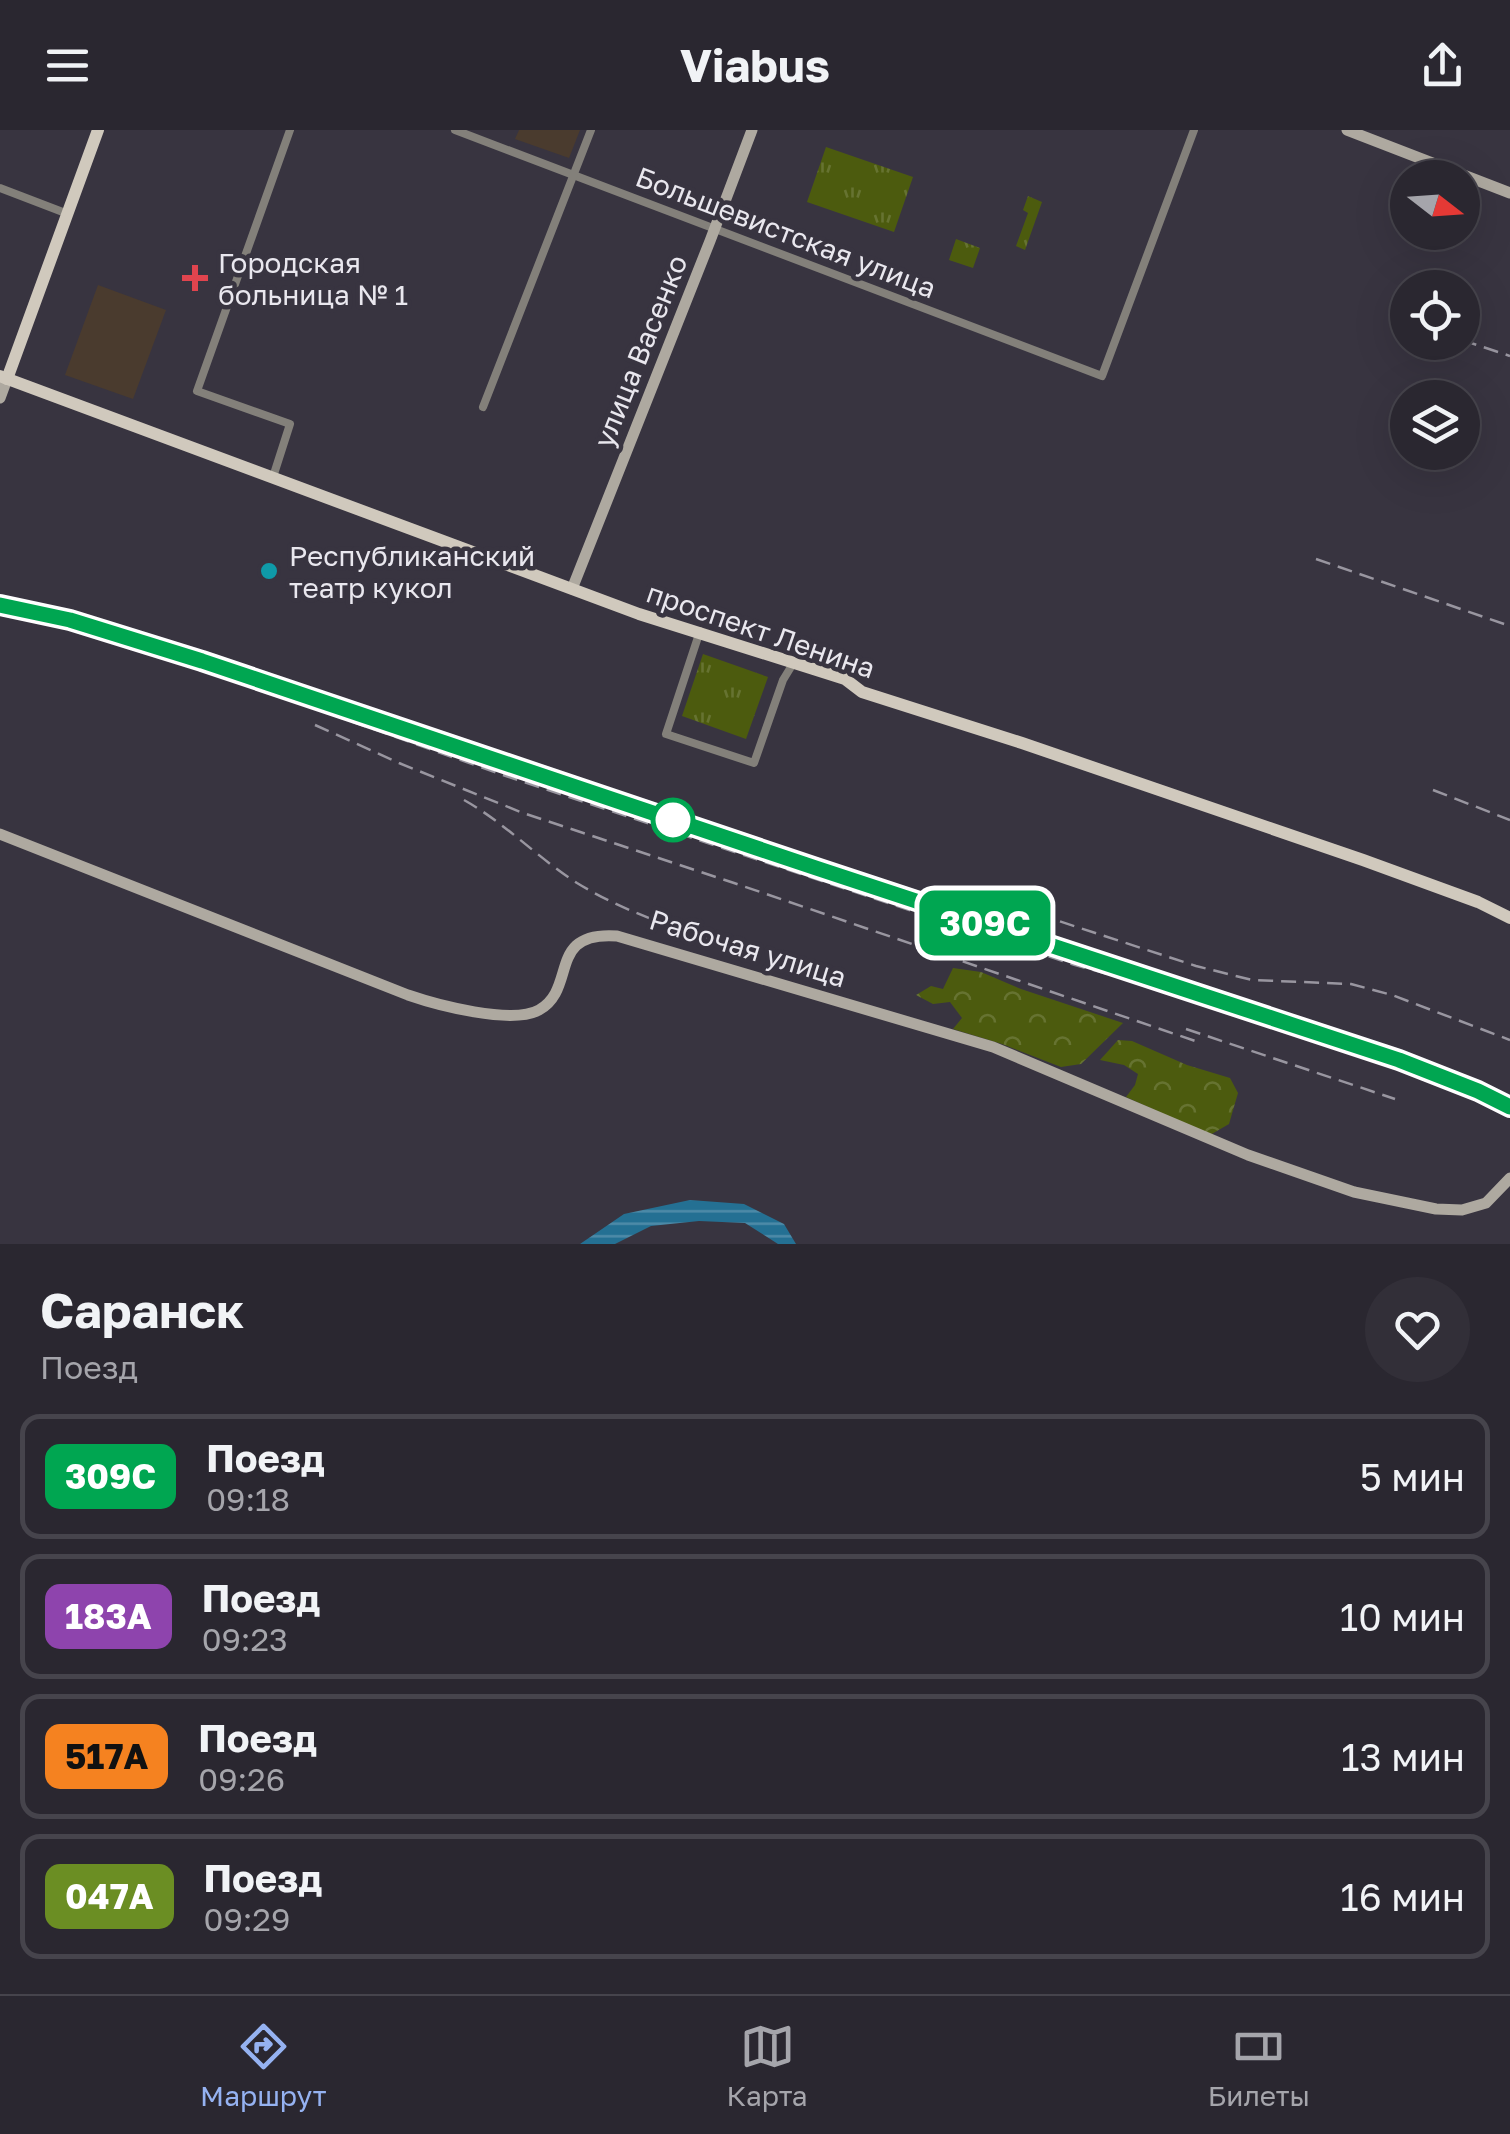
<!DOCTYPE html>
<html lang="ru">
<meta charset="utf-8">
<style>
body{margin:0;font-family:"Golos Text",sans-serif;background:#322f38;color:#f1f3f6;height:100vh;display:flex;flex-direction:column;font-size:38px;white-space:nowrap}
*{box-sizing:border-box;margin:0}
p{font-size:32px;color:#a5a5ab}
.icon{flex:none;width:55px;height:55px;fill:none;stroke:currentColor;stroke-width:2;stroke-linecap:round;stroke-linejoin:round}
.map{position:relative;height:1114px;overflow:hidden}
.details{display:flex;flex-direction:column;background:#2a2730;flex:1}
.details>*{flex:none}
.badge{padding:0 20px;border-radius:15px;font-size:35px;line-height:65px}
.needle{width:65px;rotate:107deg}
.fabs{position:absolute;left:1390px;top:30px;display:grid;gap:20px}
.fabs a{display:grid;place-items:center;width:90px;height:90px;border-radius:50%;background:#2a2730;box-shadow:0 10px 40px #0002,0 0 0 2px #46444c;font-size:50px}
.map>.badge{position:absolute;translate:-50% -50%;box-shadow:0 0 0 5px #fff}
.round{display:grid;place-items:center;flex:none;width:105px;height:105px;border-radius:52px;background:#322f38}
.head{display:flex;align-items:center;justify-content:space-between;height:170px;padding:0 40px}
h1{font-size:48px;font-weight:700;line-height:75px}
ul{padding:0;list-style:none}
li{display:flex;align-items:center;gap:30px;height:125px;margin:0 20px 15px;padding:0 20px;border:5px solid #46444c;border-radius:20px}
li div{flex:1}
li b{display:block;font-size:38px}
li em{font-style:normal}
li .badge{min-width:110px;font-weight:700;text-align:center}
header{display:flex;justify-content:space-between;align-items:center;height:130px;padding:0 40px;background:#2a2730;font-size:45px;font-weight:700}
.menu{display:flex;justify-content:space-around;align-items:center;height:140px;border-top:2px solid #46444c;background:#2a2730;font-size:28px;color:#a5a5ab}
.menu a{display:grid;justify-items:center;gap:5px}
.menu .selected{color:#95b2f1}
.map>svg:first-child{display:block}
</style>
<header><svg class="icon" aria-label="menu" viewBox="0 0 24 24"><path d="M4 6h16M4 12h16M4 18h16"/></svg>Viabus<svg class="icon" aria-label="share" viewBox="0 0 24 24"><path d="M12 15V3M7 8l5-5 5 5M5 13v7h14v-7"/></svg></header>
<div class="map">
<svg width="1510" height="1114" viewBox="0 0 1510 1114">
<defs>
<pattern id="forest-crowns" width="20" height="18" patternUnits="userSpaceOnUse" patternTransform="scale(2.5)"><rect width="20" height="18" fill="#4c5b0e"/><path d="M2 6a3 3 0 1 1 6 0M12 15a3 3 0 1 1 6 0" fill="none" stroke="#667331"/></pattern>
<pattern id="park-tufts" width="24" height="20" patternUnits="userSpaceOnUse" patternTransform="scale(2.5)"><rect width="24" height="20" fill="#4c5b0e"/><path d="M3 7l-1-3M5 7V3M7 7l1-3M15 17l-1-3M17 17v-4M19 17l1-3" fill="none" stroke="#667331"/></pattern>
<pattern id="water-rules" width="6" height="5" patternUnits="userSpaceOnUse" patternTransform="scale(2.5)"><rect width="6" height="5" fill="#247093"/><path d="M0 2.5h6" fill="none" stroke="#4e8ba8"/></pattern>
</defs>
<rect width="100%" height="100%" fill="#383440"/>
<g fill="#4a3b2e">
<path d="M519,0H580L569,28L515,9Z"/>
<path d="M98,155L166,180L133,269L65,245Z"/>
</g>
<g fill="url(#forest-crowns)">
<path d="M953,838L981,842L1021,859L1123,893L1081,934L1061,937L1002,914L953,899L962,888L950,872L933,874L916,865L931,856L943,859Z"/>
<path d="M1118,910L1132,911L1187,935L1230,948L1238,963L1229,994L1210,1005L1126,967L1135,955L1138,944L1124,935L1100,930Z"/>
</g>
<g fill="url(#park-tufts)">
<path d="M826,17L913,47L894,102L807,72Z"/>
<path d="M1028,66L1042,72L1025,120L1016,116L1028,83L1023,80Z"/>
<path d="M956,109L980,118L973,138L949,130Z"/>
<path d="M703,524L768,547L746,609L682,586Z"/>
</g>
<path fill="url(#water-rules)" d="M690,1070L744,1074L784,1094L796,1114H778L745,1093L699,1091L651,1096L615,1114H580L624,1084Z"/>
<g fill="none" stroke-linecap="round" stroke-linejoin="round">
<g stroke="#83807a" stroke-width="8">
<path d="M455,0L1102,246L1194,0"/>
<path d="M0,58L68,84"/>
<path d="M483,277L591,0"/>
<path d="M273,347L290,294L197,261L290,0"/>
<path d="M700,501L666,604L754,633L783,550L794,532"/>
</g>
<g stroke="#aea9a0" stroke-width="11">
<path d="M1347,0L1510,63"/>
<path d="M0,268L7,249"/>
<path d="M572,459L710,111L752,0"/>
<path d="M0,704L408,865C437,875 512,895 539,880C578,858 546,801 617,806L993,917L1248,1025L1354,1062L1436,1079L1462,1080L1486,1073L1510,1048"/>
</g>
<g stroke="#d0c9bd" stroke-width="12">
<path d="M0,246L639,484L845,549L862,562L1022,613L1363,730L1478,772L1510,788"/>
<path d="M7,249L98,0"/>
</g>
<g stroke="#9996a0" stroke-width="2.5" stroke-dasharray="15 8" stroke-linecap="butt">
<path d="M1462,210L1510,226"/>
<path d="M1316,429L1510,496"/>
<path d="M0,483L68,497L181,531L503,645L1075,835L1176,863L1363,925L1476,968L1510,986"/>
<path d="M315,595L399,633L523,683L734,753L1198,912"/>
<path d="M1433,660L1510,690"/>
<path d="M464,670C505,693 538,728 577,753C631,786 691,803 751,823"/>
<path d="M971,769L1016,777L1196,836L1252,850L1351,854L1392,865L1510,910"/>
<path d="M1186,899L1395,969"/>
</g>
</g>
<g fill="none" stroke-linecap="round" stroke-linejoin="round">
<g stroke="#fff" stroke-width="22">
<path id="line" d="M0,475L70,490L202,531L816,738L1399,930L1478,961L1510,977"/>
</g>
<use href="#line" stroke="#00a651" stroke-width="15"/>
</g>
<path fill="#e0444e" stroke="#383440" stroke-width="4" d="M190 133h10v10h10v10h-10v10h-10v-10h-10v-10h10z"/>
<circle fill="#0f9aa8" stroke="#383440" stroke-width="4" cx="269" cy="441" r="10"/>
<circle fill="#fff" stroke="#00a651" stroke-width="5" cx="673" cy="690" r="20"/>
<g text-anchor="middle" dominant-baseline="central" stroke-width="9" stroke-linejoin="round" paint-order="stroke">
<g font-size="28" fill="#e9e7ee" stroke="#383440">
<text transform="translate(786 102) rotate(21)">Большевистская улица</text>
<text transform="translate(640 221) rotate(-68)">улица Васенко</text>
<text transform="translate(761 500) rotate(19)">проспект Ленина</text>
<text transform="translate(748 818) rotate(17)">Рабочая улица</text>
</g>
<g font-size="28" fill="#e9e7ee" stroke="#383440" text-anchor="start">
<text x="218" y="132">Городская<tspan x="218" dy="32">больница № 1</tspan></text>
<text x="289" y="425">Республиканский<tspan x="289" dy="32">театр кукол</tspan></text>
</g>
</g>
</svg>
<div class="fabs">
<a><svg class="needle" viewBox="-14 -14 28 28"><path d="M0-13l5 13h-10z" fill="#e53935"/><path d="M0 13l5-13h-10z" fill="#a5a5ab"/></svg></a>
<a><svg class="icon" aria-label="locate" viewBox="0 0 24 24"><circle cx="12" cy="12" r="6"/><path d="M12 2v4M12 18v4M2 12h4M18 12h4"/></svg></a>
<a><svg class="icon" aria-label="layers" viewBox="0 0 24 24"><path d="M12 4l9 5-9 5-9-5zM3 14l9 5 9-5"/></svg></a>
</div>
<b class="badge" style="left:985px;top:793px;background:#00a651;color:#fff">309С</b>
</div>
<section class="details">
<div class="head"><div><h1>Саранск</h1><p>Поезд</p></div><a class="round"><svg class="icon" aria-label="heart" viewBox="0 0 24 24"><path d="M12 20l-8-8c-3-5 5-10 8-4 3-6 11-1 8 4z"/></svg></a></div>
<ul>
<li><span class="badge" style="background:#00a651;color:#fff">309С</span><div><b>Поезд</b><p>09:18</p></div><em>5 мин</em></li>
<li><span class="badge" style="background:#8e44ad;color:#fff">183А</span><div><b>Поезд</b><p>09:23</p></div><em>10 мин</em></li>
<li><span class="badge" style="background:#f58220;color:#111">517А</span><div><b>Поезд</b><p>09:26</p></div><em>13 мин</em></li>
<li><span class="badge" style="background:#6b8e23;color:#fff">047А</span><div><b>Поезд</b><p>09:29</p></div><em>16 мин</em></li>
</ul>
</section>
<nav class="menu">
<a class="selected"><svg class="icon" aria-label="directions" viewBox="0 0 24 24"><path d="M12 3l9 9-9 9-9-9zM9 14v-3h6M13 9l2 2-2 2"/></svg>Маршрут</a>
<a><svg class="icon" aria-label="map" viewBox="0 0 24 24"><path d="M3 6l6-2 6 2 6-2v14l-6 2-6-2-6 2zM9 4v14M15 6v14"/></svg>Карта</a>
<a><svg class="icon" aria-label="tickets" viewBox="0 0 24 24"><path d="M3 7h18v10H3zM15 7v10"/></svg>Билеты</a>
</nav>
